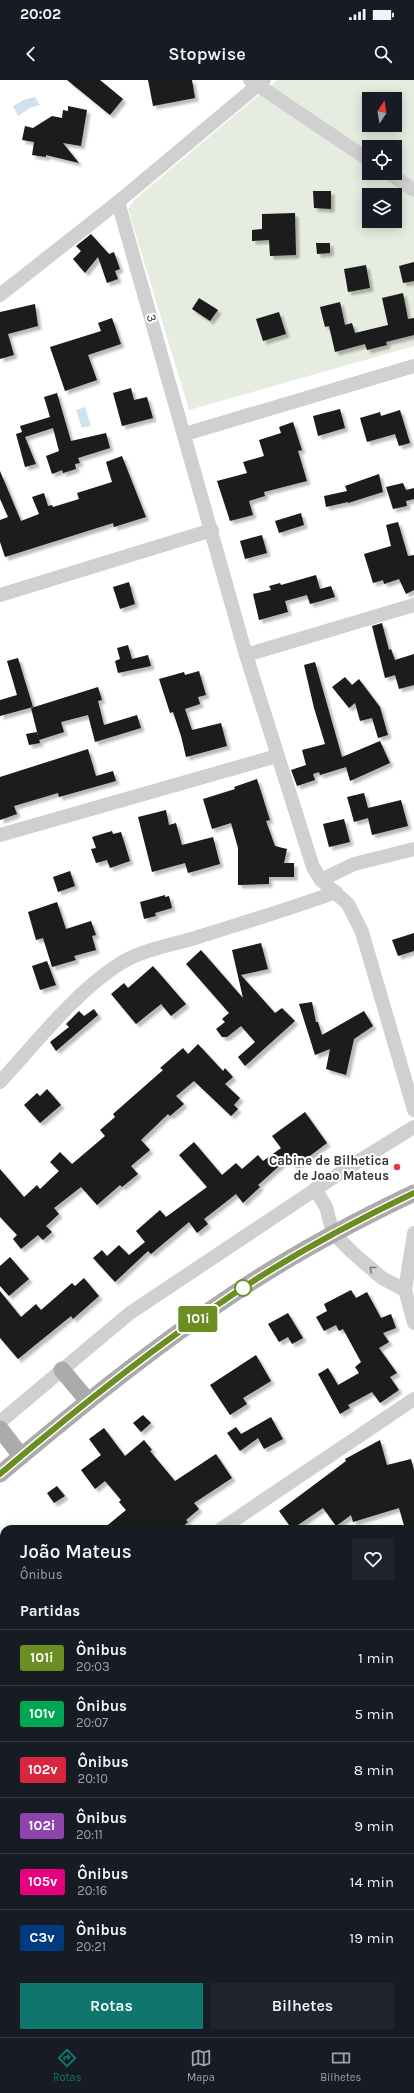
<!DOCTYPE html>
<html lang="pt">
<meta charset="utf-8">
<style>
body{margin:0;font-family:Karla,sans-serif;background:#20242c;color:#f1f3f6;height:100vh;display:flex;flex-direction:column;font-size:15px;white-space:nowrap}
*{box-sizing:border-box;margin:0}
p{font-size:13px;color:#9ea1a6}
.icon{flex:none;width:22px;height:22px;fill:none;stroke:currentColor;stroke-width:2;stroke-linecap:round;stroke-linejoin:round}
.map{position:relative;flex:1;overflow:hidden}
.side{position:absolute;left:0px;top:1445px;width:414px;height:512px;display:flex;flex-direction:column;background:#171b24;border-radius:12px 12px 0 0;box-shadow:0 2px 10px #0003}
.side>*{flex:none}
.badge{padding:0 8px;border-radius:3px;font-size:14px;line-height:26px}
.needle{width:26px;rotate:12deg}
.controls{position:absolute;left:362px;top:12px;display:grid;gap:8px}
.controls a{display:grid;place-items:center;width:40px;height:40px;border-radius:0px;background:#171b24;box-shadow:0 2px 10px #0003;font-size:20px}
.map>.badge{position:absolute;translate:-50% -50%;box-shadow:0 0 0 2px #fff}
h2{padding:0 20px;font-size:15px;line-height:36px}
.round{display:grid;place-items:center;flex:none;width:42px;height:42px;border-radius:0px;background:#20242c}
.summary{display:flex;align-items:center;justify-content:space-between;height:68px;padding:0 20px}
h1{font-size:19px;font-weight:600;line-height:30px}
.primary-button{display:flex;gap:8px;margin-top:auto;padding:8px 20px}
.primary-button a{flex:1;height:46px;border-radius:0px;background:#0f766e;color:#fff;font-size:16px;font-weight:600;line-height:46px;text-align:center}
.primary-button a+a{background:#20242c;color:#f1f3f6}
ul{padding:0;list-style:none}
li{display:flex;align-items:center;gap:12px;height:56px;padding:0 20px;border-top:1px solid #363941}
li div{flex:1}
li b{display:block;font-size:15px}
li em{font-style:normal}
li .badge{min-width:44px;font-weight:700;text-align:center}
.status{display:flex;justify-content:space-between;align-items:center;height:28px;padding:0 20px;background:#171b24;direction:ltr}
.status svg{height:11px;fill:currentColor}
header{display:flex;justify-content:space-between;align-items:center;height:52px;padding:0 20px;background:#171b24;font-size:18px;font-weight:600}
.dock{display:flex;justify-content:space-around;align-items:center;height:56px;border-top:1px solid #363941;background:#171b24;font-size:11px;color:#9ea1a6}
.dock a{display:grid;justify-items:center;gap:2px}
.dock .on{color:#0f766e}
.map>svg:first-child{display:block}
</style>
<div class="status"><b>20:02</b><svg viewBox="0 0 49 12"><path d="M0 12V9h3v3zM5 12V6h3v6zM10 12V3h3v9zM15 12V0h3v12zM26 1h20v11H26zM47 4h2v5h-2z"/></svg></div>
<header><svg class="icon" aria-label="back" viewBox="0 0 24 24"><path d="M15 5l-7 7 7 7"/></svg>Stopwise<svg class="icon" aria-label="search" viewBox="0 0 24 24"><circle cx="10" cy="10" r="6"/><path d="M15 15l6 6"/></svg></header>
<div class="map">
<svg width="414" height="1957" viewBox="0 0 414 1957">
<defs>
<filter id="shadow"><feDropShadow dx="3.5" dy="3.5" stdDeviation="1" flood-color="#0004"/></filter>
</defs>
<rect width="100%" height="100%" fill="#fff"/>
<path fill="#e6ecdf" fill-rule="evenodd" d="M277,0H414V266L189,330L128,129L134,120ZM369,19H395V45H369ZM369,67H395V93H369ZM369,115H395V141H369Z"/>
<g fill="#cfe2ee">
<path d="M35,17L40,25L30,28L18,36L13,26L26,19Z"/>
<path d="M85,327L91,346L82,348L76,330Z"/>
</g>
<g fill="#1a1a1a" filter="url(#shadow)">
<path d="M67,0H100L123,19L110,35Z"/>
<path d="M148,0H192L195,18L153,26Z"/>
<path d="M68,26L87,30L81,66L63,63L79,83L46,75V77L32,75L34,62L22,60L25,46L33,48L52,36L62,38L63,30L68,31Z"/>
<path d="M313,111H331V129L314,128Z"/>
<path d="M295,133L296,175L270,176L269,160L252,161V150L262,149V134Z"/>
<path d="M91,154L109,174L114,172L120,189L115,191L118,199L107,203L98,177L85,193L73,179L81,171L76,166Z"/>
<path d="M316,163H330V173L317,174Z"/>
<path d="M414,182V201L403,203L399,186Z"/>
<path d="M366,185L370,208L348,212L344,189Z"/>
<path d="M403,213L408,239L414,238V255L386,262L387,265L367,270L365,264L335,272L329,246L325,247L320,227L340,222L345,245L352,243L355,253L388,245L382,218Z"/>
<path d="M199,218L218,230L210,241L192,229Z"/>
<path d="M35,224L38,246L8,254L14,275L0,279V232Z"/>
<path d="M279,232L286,254L263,261L256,239Z"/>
<path d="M112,238L121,264L88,275L97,300L65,311L50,267L101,251L98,243Z"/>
<path d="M131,308L134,320L147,317L153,338L122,346L113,313Z"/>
<path d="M57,313L71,361L106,353L110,368L78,378L80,383L75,384L76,389L63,393L62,390L52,394L46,376L59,371L53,348L25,357L36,384L25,387L16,354L22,352L20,346L50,337L44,317Z"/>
<path d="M340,329L345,348L318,356L313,336Z"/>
<path d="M400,330L410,363L399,366L395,354L367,362L360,338L380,332L381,336Z"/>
<path d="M293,342L302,370L298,371L307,401L264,412L265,416L249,421L253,435L230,441L217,401L247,393L243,382L264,376L259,360L281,353L279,347Z"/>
<path d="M122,376L146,437L114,447L113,443L5,477L0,462V440L8,437L0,419V391L21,441L39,434L32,417L44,413L48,426L52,425L53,427L79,419L77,413L112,402L106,382Z"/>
<path d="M379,394L383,412L348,423V422L326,427L324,416L347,411L345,406Z"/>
<path d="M403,403L406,410L414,408V419L406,421L407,426L393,429L386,407Z"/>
<path d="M301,433L304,445L279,453L275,441Z"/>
<path d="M398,442L408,476L414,475V510L406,514L399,499L384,504L383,500L373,503L364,474L391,466L386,445Z"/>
<path d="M262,455L267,473L245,479L240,461Z"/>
<path d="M316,495L320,509L331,506L335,517L310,524L307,515L285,521L288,532L259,540L253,514L271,510L269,506L280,503L281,505Z"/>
<path d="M129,502L135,524L120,529L113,507Z"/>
<path d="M382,543L389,570L391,569L395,580L414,574V605L399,609L395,595L385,598L372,546Z"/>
<path d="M128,565L132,579L148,575L151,586L118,593L115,581L120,579L117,568Z"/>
<path d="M18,578L33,627L0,636V620L17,615L7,581Z"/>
<path d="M315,582L342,677L380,661L390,683L350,701L346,687L320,695L319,692L313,694L315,700L297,706L291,690L306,685L302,670L325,664L314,628L304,585Z"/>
<path d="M199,591L206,615L198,617L200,624L185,629L192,650L221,643L227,666L186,677L181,656L173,632L170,633L159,599L184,592L185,595Z"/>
<path d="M345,597L352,605L359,599L380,627L388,655L378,658L372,638L360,641L355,623L349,628L332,607Z"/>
<path d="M98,607L102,620L98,621L104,645L137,635L141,648L95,662L88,635L61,642L64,652L39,660L31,628Z"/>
<path d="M37,652L40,663L29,665L26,654Z"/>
<path d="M88,669L96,696L113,691L116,701L59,717L58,713L14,726L17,734L0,740V697Z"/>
<path d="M257,699L270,740L266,741L275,766L287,769L284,783H294V797H269V804L238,805V768L231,743L212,749L203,719L235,709L234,707Z"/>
<path d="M364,713L368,728L401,720L408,746L372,755L368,738L354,742L347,717Z"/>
<path d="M166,730L169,745L176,743L182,765L213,757L220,784L188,793L185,783L152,792L138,737Z"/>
<path d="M344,739L350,762L329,767L323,744Z"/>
<path d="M112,751L113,754L121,752L130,781L110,788L107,780L96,783L91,769L96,768L92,757Z"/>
<path d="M70,791L75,806L58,812L53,797Z"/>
<path d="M165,815V817L169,816L172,828L155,833L156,836L144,839L140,822Z"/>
<path d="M57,822L66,849L91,841L96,855L92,856L96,870L74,876L76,880L52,887L43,858L36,860L28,832Z"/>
<path d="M414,853V871L398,876L392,860Z"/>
<path d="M261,863L268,889L241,895L275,933L282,928L295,941L245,986L238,977L255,962L241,946L227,957H222L216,949L225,942L222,939L229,933L186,884L201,870L243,918L232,870Z"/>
<path d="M47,881L56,905L40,910L32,886Z"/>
<path d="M153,886L186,924L171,936L161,924L136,944L111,914L124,903L128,908Z"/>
<path d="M312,922L316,942H318L322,955L364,931L373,946L354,959L346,995L326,989L330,969L315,975L299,924Z"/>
<path d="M94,929L98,935L56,971L50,962L69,947L66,944L79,931L84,936Z"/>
<path d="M198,964L223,991L225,988L233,997L225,1004L240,1018L234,1025L238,1029L231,1036L194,1001L176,1016L184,1024L170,1036L168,1034L141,1060L150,1070L131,1086L138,1094L122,1107L120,1105L97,1125L81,1107L54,1128L59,1134L46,1146L52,1152L43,1160L38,1155L21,1169L13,1159L17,1155L0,1137V1089L24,1117L37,1105L40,1109L59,1091L50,1082L60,1072L72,1084L105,1056L100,1050L115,1037L113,1034L163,990L160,988L183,968L188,974Z"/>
<path d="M47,1009L61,1025L40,1043L24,1025L37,1013L40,1016Z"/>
<path d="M305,1032L327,1063L295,1087L288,1078L258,1105L260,1107L243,1123L236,1114L204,1139L208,1144L197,1153L189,1142L151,1174L148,1171L115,1202L93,1178L102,1170L107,1176L119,1165L129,1175L145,1162L136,1151L160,1130L166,1137L207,1107L179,1075L194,1062L222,1095L236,1083L242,1089L258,1075L263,1081L281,1068L272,1056Z"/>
<path d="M10,1177L29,1199L9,1216L0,1206V1186Z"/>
<path d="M84,1198L99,1216L73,1239L71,1236L18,1279L0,1258V1211L21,1237L36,1224L41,1230L72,1203L75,1206Z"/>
<path d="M351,1210L356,1218L367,1212L381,1238L391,1234L396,1248L383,1253L389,1262L379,1268L397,1293L390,1297L399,1310L380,1323L372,1312L348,1325L350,1328L340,1334L318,1294L328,1288L338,1305L359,1293L355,1287L361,1282L343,1249L339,1251L336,1245L324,1251L316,1237L327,1231L324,1224Z"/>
<path d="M288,1233L303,1258L292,1264L288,1257L279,1262L268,1244Z"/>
<path d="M256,1275L271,1301L243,1318L247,1324L230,1335L210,1305Z"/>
<path d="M143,1335L151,1343L141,1352L133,1343Z"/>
<path d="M271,1337L283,1359L264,1369L258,1358L240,1371L227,1353L236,1347L241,1354Z"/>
<path d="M104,1348L125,1376L144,1360L152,1370L150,1371L175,1401L216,1374L232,1398L194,1423L199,1429L186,1440L188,1442L180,1449H103L126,1430L119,1422L121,1420L105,1401L95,1409L81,1390L101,1375L89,1359Z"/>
<path d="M380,1360L387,1385L411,1379L414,1390V1469H411L410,1449H405L399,1428L353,1442L351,1435L336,1446L323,1428L292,1449L279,1431L346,1381L345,1379Z"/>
<path d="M57,1406L65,1416L54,1423L47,1413Z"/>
</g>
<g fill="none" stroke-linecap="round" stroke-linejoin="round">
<g stroke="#d0d0d0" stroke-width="14">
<path d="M250,0L369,80"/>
<path d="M388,93L414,110"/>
<path d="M118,122L246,575L313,787L321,800L348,824L362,852L414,1030"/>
<path d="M0,215L118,122L264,0"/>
<path d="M185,354L414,286"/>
<path d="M0,515L212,450"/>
<path d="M246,575L414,525"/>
<path d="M0,755L277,676"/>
<path d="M321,800L354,784L414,769"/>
<path d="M0,1002C35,964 77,910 121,883C142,870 171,865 195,858C242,843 290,829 336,812"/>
<path d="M315,1109L326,1127L333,1153L353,1173L382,1198L405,1210"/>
<path d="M414,1153L405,1210L414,1243"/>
<path d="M0,1342L130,1233L346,1089L414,1047"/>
<path d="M221,1449L414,1319"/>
<path d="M0,1640L4,1636"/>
<path d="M0,1748L4,1764"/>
<path d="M410,1858L414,1857"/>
<path d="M53,1957L67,1953"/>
</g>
<g stroke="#ababab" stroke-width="17">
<path d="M62,1290L88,1321"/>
<path d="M0,1349L21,1376"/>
<path d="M0,1394C75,1331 151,1269 232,1215C289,1176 351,1143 414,1113"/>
</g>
</g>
<defs><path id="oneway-chevron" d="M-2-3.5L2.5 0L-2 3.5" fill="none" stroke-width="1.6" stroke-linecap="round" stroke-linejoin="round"/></defs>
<use stroke="#7a7a7a" href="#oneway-chevron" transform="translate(372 1189) rotate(-141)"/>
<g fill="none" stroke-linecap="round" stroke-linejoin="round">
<g stroke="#fff" stroke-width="9">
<path id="line" d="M0,1394C74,1331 151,1269 232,1215C290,1176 351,1143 414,1113"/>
</g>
<use href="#line" stroke="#6b8e23" stroke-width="6"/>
</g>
<circle fill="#e63946" stroke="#fff" stroke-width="1.5" cx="397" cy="1087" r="4"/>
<circle fill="#fff" stroke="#6b8e23" stroke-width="2" cx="243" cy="1208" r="8"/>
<g text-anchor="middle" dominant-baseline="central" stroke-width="4" stroke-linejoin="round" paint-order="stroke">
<g font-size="13" fill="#333" stroke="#fff">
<text transform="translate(152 238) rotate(74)">3</text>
</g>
<g font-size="13" font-weight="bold" fill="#333" stroke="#fff" text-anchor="end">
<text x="389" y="1080">Cabine de Bilhetica<tspan x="389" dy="15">de Joao Mateus</tspan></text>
</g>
</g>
</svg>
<div class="controls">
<a><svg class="needle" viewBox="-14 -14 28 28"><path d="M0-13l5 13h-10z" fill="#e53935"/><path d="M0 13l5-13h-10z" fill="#9ea1a6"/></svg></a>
<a><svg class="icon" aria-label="locate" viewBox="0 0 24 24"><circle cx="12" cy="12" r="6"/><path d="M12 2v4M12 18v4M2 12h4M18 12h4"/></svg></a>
<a><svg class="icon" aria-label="layers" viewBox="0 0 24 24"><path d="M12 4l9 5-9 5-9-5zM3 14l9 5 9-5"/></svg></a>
</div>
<b class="badge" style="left:198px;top:1239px;background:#6b8e23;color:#fff">101i</b>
<section class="side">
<div class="summary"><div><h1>João Mateus</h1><p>Ônibus</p></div><a class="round"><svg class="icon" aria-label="heart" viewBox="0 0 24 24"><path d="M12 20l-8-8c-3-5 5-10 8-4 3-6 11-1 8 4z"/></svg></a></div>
<h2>Partidas</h2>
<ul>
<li><span class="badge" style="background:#6b8e23;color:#fff">101i</span><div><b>Ônibus</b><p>20:03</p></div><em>1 min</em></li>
<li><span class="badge" style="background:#00a651;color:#fff">101v</span><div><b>Ônibus</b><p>20:07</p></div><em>5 min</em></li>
<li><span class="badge" style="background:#d7263d;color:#fff">102v</span><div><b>Ônibus</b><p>20:10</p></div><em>8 min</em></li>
<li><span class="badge" style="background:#8e44ad;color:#fff">102i</span><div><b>Ônibus</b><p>20:11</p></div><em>9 min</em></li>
<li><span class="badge" style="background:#e6007e;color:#fff">105v</span><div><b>Ônibus</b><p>20:16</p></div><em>14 min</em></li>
<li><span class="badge" style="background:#003b80;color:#fff">C3v</span><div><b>Ônibus</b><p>20:21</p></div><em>19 min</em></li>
</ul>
<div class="primary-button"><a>Rotas</a><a>Bilhetes</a></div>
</section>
</div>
<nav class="dock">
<a class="on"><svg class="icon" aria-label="directions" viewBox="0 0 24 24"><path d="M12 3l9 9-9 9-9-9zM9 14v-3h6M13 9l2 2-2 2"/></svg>Rotas</a>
<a><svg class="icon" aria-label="map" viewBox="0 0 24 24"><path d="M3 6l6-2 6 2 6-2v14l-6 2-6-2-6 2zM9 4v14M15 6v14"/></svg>Mapa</a>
<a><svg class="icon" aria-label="tickets" viewBox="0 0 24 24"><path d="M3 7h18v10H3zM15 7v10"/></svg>Bilhetes</a>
</nav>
